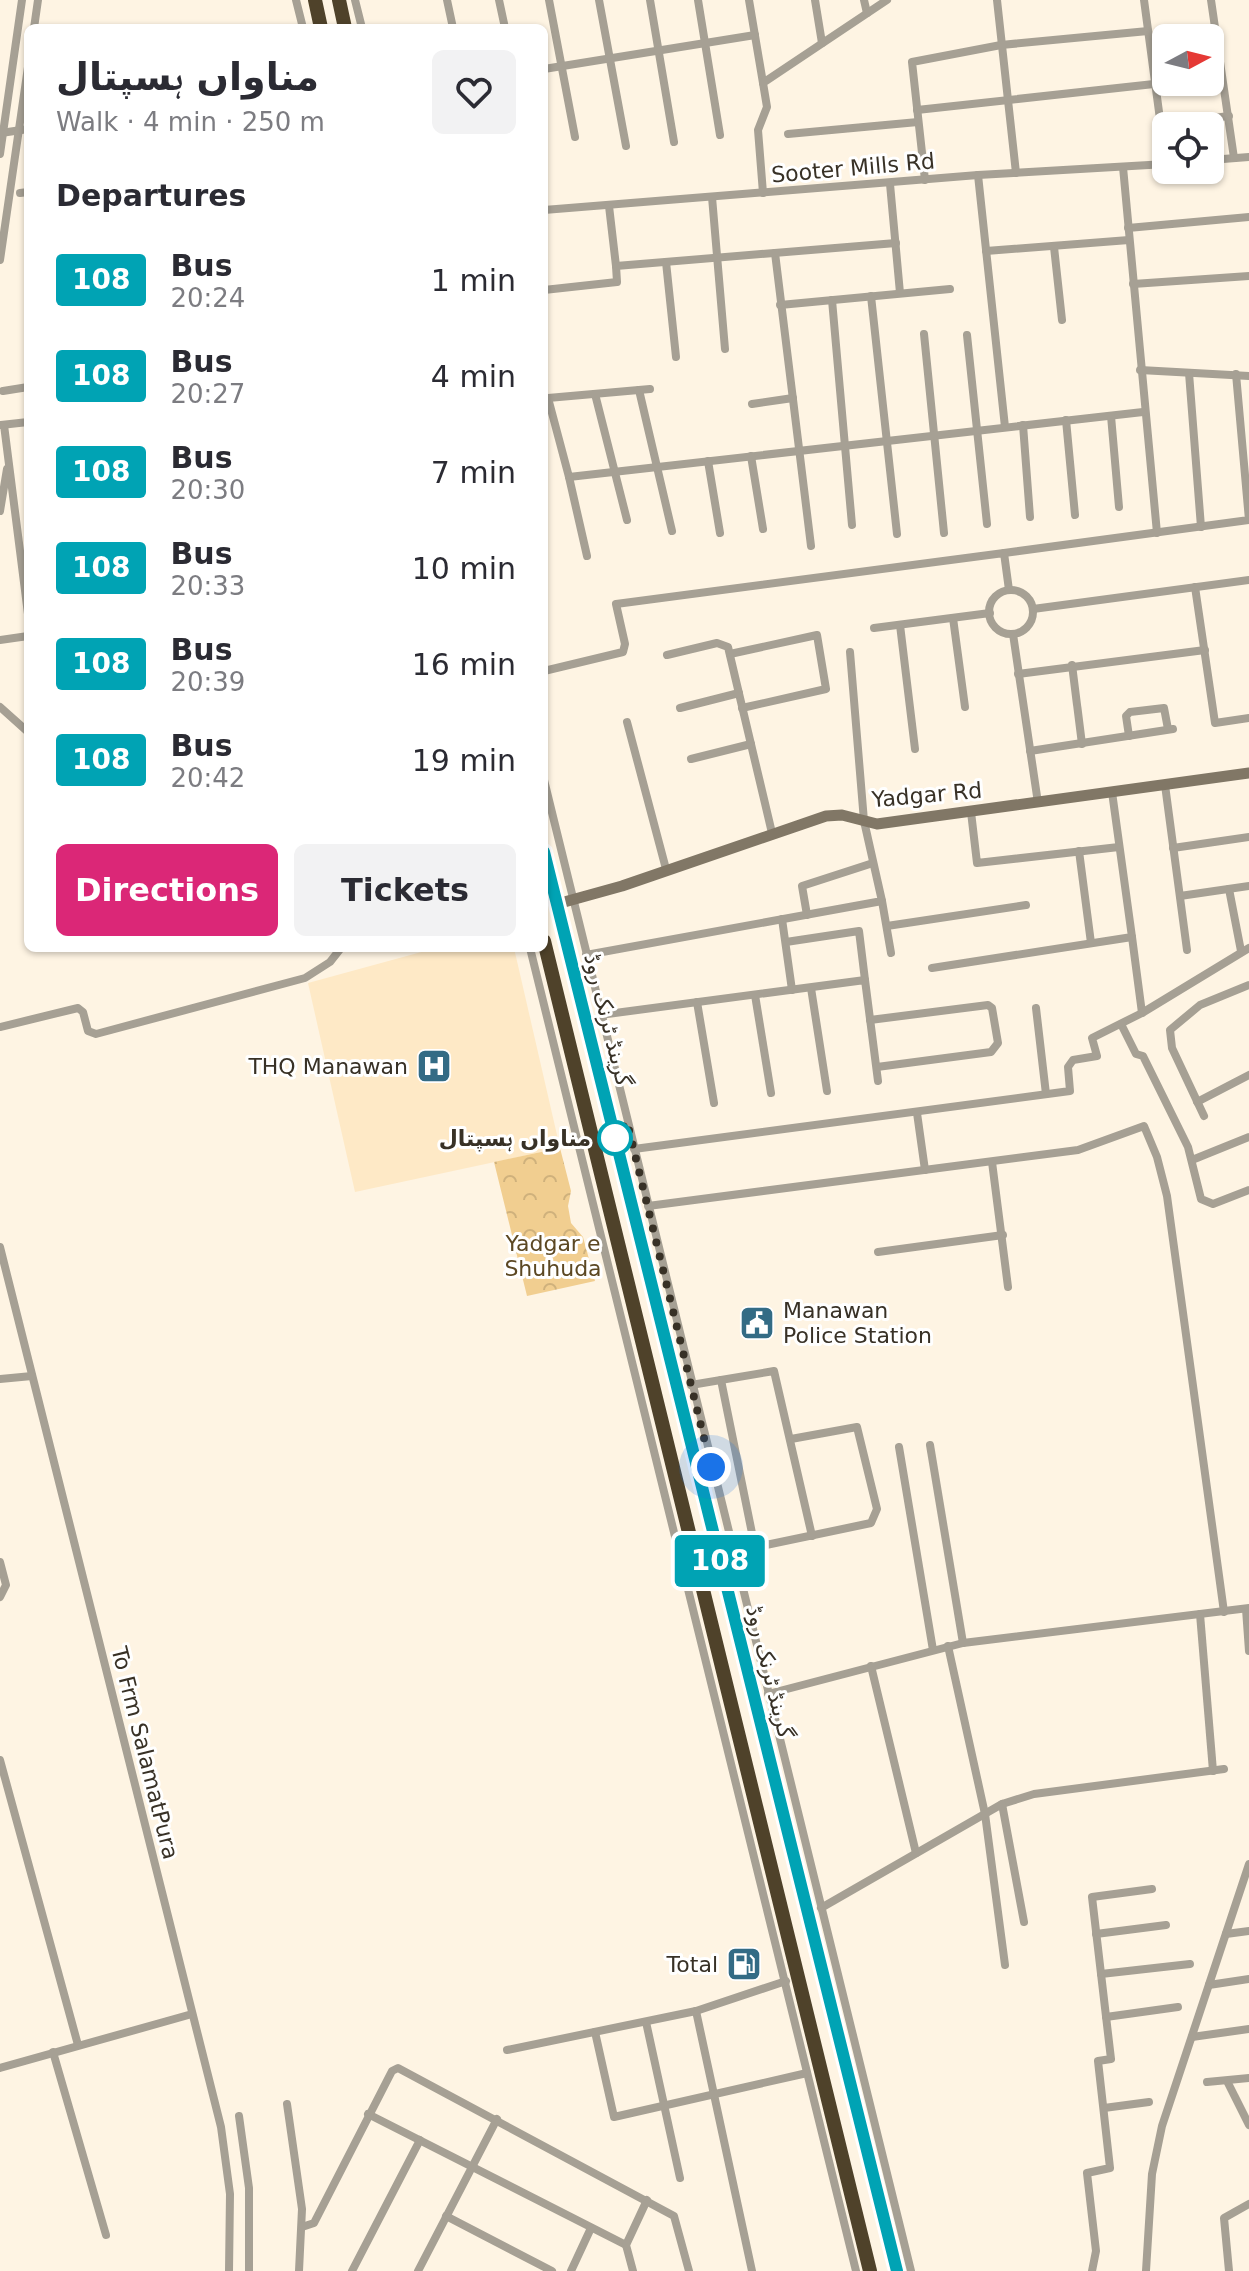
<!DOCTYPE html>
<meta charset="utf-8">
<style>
body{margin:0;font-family:"DejaVu Sans","Noto Naskh Arabic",sans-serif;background:#f2f2f3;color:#2b2b33;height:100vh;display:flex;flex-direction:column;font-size:30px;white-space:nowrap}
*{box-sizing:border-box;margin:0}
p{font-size:26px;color:#7c7c81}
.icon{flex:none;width:44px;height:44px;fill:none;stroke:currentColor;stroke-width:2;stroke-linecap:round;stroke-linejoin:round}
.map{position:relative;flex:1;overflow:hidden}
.details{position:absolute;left:24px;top:24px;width:524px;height:928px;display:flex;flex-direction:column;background:#fff;border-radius:12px;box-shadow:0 2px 6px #0004}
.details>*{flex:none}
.badge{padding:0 16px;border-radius:6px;font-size:28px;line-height:52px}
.needle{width:52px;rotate:83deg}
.buttons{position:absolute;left:1152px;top:24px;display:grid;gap:16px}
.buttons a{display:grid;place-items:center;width:72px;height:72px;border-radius:12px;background:#fff;box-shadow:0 2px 6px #0004;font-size:40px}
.you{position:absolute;width:40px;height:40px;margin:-20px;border:6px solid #fff;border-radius:50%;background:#1a73e8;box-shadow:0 0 0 12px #1a73e833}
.map>.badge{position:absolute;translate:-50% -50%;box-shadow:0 0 0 4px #fff}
h2{padding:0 32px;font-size:30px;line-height:72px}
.round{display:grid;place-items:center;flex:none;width:84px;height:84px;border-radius:12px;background:#f2f2f3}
.overview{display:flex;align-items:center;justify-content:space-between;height:136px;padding:0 32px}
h1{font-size:38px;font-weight:600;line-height:60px}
.action{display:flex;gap:16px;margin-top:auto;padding:16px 32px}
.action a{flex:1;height:92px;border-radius:12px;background:#db2777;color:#fff;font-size:32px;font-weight:600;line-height:92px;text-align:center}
.action a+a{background:#f2f2f3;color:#2b2b33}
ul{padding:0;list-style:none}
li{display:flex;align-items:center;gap:24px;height:96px;padding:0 32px}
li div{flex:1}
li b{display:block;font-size:30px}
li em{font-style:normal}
li .badge{min-width:88px;font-weight:700;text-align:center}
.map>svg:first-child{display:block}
</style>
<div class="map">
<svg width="1249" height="2271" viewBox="0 0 1249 2271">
<defs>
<pattern id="forest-crowns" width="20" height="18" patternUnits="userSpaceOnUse" patternTransform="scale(2)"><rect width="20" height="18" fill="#f1ce90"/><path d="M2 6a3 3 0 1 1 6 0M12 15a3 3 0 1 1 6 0" fill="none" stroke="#cfb17c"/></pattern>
</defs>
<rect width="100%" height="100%" fill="#fef4e3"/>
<path fill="#fee9c6" d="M436,948H514L560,1148L355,1192L308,983Z"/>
<path fill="url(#forest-crowns)" d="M560,1148L571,1191L568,1206L571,1223L583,1237L595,1281L527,1296L494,1162Z"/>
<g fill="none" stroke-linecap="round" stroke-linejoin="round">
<g stroke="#a6a094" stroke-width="8">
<path d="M296,0L303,28"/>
<path d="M355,0L362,28"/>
<path d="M447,0L453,28"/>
<path d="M499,0L505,28"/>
<path d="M549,0L575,137"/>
<path d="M599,0L626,146"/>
<path d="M650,0L674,142"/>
<path d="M698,0L720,135"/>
<path d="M749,0L763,83"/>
<path d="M815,0L822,43"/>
<path d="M864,0L867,13"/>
<path d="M997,0L1016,173"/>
<path d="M1144,0L1166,164"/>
<path d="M1211,0L1234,158"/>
<path d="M34,28L38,0"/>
<path d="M544,69L755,35"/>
<path d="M917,110L1154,84"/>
<path d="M1160,125L1229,116"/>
<path d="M1,133L28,129"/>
<path d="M788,134L918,122"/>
<path d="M0,154L22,0"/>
<path d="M1210,160L1249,157"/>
<path d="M1123,167L1157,533"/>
<path d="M978,175L1005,427"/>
<path d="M925,180L912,62L1001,45L1148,31"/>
<path d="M890,184L900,293"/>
<path d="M20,193L28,192"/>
<path d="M763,193L758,130L767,107L763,83L887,0"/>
<path d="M712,197L725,349"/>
<path d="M609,206L616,266"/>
<path d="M544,210L978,175L1166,164"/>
<path d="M1128,228L1249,217"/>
<path d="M1054,247L1062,320"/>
<path d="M986,251L1129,240"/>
<path d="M775,253L811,546"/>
<path d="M0,260L28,67"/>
<path d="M666,262L676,357"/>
<path d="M1133,284L1249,276"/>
<path d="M544,290L617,282L616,266L896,243"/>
<path d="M871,296L897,534"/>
<path d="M832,300L852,525"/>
<path d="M780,305L950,289"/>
<path d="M924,334L944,533"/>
<path d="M967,335L987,524"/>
<path d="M1140,370L1249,376"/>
<path d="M1189,373L1201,527"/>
<path d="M639,390L672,531"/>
<path d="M3,391L28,387"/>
<path d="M595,394L627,520"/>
<path d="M548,398L650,389"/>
<path d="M544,399L548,398L569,477L1143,412"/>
<path d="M752,404L793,398"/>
<path d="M1111,416L1119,507"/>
<path d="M1066,420L1075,515"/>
<path d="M1,425L28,422"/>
<path d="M4,425L28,614"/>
<path d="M1023,425L1030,517"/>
<path d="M751,456L763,529"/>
<path d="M708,461L720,533"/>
<path d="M569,477L587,556"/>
<path d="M0,511L7,469"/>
<path d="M1004,553L1249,520L1236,374"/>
<path d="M1195,587L1215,723L1249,718"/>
<circle cx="1011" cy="612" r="22"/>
<path d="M1033,609L1249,580"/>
<path d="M953,618L965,707"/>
<path d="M900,625L915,749"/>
<path d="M874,628L990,613"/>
<path d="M1013,634L1038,803"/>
<path d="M0,640L28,636"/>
<path d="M730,654L817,635L826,689L742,708"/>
<path d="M667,655L717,643L728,647L772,833"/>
<path d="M1072,665L1082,744"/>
<path d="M544,671L623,652L625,644L616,604L1004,553L1009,590"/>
<path d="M1018,674L1205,650"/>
<path d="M0,707L28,732"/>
<path d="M680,708L739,693"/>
<path d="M627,722L666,869"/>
<path d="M1129,736L1126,716L1130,712L1164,708L1168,729"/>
<path d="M1030,751L1173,729"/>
<path d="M691,759L751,744"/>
<path d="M544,780L911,2271"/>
<path d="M1165,785L1187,950"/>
<path d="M971,812L977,863L1119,847"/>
<path d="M1173,848L1249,837"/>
<path d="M1079,851L1091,943"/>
<path d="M1229,889L1241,951"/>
<path d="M1180,896L1249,886"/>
<path d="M882,901L891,953"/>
<path d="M807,915L802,886L873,863"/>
<path d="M782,919L792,990"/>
<path d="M887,926L1026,905"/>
<path d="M1132,937L1142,1013"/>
<path d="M786,942L859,931L865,980"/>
<path d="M530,948L856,2271"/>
<path d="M586,955L882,901L864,821L850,652"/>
<path d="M932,968L1132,937L1112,792"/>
<path d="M811,988L827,1091"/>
<path d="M755,995L771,1093"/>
<path d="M697,1002L714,1103"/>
<path d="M1036,1008L1046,1094"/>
<path d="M600,1015L865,980L878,1081"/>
<path d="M870,1020L988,1005L992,1008L998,1043L991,1052L877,1067"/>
<path d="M1121,1024L1136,1054L1143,1056L1188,1147L1201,1199L1213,1204L1249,1190"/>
<path d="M0,1027L78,1008L83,1012L88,1031L96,1034L305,978L330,962L341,948"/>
<path d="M1197,1102L1249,1075"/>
<path d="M917,1113L925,1170"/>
<path d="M1204,1116L1172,1048L1170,1030L1200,1005L1249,985"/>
<path d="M634,1149L1070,1091L1068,1067L1073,1060L1097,1056L1092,1038L1142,1013L1249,948"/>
<path d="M1192,1160L1249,1137"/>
<path d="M992,1162L1008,1287"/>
<path d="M648,1206L1078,1150L1144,1126L1157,1157L1167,1196L1224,1612"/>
<path d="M0,1247L221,2127L230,2194L229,2271"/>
<path d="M878,1252L1003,1235"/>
<path d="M0,1379L32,1376"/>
<path d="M721,1380L754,1543L766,1545L871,1523L877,1509L857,1427L791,1439"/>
<path d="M691,1385L774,1371L812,1536"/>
<path d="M930,1445L963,1643"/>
<path d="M899,1447L933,1650"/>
<path d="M0,1562L6,1585L0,1597"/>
<path d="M1246,1609L1249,1651"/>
<path d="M1200,1614L1213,1771"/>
<path d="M948,1646L985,1814L1005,1965"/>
<path d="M871,1666L916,1853"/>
<path d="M768,1694L963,1643L1249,1608"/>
<path d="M0,1760L78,2045"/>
<path d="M1002,1804L1034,1794L1224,1769"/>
<path d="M821,1908L1002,1804L1024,1922"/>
<path d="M1096,1934L1166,1925"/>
<path d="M1226,1934L1249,1931"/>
<path d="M1101,1974L1190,1964"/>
<path d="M1209,1985L1249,1979"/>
<path d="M696,2011L752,2271"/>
<path d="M1106,2017L1178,2007"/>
<path d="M646,2022L680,2178"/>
<path d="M595,2032L614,2117L807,2073"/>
<path d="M1192,2037L1249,2029"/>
<path d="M507,2050L696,2011L786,1981"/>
<path d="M53,2052L106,2235"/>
<path d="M0,2068L192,2014"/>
<path d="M1227,2081L1249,2125"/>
<path d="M1207,2082L1249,2078"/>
<path d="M287,2104L302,2209L299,2271"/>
<path d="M1104,2108L1149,2102"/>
<path d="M368,2114L626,2245"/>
<path d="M239,2116L249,2188V2271"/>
<path d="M446,2216L552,2271"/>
<path d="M302,2227L314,2223L392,2071L398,2068L674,2216L689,2271"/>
<path d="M352,2271L420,2140"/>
<path d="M418,2271L497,2119"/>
<path d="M571,2271L591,2228"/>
<path d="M633,2271L626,2245L647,2200"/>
<path d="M1092,2271L1096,2251L1087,2173L1110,2168L1098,2061L1111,2059L1092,1897L1152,1889"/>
<path d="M1146,2271L1152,2174L1162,2126L1249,1864"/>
<path d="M1229,2271L1224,2218L1249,2204"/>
</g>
<path stroke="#817766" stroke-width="11" d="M557,904L622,886L826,816L842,815L877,824L1249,773"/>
<g stroke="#4f422a" stroke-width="14">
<path d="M315,0L321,28"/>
<path d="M339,0L345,28"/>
<path d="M544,852L897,2271"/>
<path d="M544,941L870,2271"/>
</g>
</g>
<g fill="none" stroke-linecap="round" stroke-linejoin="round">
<g stroke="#fff" stroke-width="18">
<path id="line" d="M544,852L897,2271"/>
</g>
<use href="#line" stroke="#00a3b4" stroke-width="12"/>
<path stroke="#383126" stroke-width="8" stroke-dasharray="0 14.4" d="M615,1138L627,1122L711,1467"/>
</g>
<defs>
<g id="hospital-square" transform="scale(1.8)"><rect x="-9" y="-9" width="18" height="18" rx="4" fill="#336b85" stroke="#fff"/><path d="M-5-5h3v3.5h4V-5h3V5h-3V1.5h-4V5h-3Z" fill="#fff"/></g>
<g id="civic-square" transform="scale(1.8)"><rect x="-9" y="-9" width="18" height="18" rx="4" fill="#336b85" stroke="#fff"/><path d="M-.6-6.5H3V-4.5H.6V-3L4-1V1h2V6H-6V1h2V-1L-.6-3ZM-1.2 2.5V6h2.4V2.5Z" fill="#fff"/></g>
<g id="fuel-square" transform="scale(1.8)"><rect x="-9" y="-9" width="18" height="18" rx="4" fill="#336b85" stroke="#fff"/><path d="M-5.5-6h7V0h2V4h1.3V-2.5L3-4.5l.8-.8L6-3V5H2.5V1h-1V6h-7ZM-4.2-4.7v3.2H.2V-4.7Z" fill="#fff"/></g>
</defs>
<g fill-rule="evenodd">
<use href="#hospital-square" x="434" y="1066"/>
<use href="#civic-square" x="757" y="1323"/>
<use href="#fuel-square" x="744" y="1964"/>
</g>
<circle fill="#fff" stroke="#00a3b4" stroke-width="4" cx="615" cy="1138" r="16"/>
<g text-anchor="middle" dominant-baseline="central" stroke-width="6" stroke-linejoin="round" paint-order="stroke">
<g font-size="22" fill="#383126" stroke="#fff">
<text transform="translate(853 168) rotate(-5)">Sooter Mills Rd</text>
<text transform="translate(927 795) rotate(-5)">Yadgar Rd</text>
<text transform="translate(608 1020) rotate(76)">گرینڈ ٹرنک روڈ</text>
<text transform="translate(770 1672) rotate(76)">گرینڈ ٹرنک روڈ</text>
<text transform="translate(145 1753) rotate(76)">To Frm SalamatPura</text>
</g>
<g font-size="22" fill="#383126" stroke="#fff" text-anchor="end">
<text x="408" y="1066">THQ Manawan</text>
<text x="783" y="1310" text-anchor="start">Manawan<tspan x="783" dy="25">Police Station</tspan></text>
<text x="718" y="1964">Total</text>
</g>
<g font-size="22" font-weight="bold" fill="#383126" stroke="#fff" text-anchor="end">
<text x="591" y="1138">مناواں ہسپتال</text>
</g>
<g font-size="22" fill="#5c4823" stroke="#fff">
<text x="553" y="1243">Yadgar e<tspan x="553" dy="25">Shuhuda</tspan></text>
</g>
</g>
</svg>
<div class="buttons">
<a><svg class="needle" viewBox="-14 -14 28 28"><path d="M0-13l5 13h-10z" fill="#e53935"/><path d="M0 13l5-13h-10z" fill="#7c7c81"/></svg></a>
<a><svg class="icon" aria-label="locate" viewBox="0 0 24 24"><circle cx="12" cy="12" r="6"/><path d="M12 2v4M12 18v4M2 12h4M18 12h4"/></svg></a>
</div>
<div class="you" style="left:711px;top:1467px"></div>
<b class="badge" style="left:720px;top:1561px;background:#00a3b4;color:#fff">108</b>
<section class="details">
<div class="overview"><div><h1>مناواں ہسپتال</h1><p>Walk · 4 min · 250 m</p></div><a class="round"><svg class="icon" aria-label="heart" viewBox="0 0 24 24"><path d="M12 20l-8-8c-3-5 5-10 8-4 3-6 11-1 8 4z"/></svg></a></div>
<h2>Departures</h2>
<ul>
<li><span class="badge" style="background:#00a3b4;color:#fff">108</span><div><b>Bus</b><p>20:24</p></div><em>1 min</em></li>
<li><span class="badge" style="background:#00a3b4;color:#fff">108</span><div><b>Bus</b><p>20:27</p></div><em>4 min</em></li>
<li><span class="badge" style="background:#00a3b4;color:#fff">108</span><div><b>Bus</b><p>20:30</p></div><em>7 min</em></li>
<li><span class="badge" style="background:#00a3b4;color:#fff">108</span><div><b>Bus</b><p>20:33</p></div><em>10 min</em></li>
<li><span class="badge" style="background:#00a3b4;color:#fff">108</span><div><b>Bus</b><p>20:39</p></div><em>16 min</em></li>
<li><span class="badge" style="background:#00a3b4;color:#fff">108</span><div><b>Bus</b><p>20:42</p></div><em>19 min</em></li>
</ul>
<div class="action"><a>Directions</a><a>Tickets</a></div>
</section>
</div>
